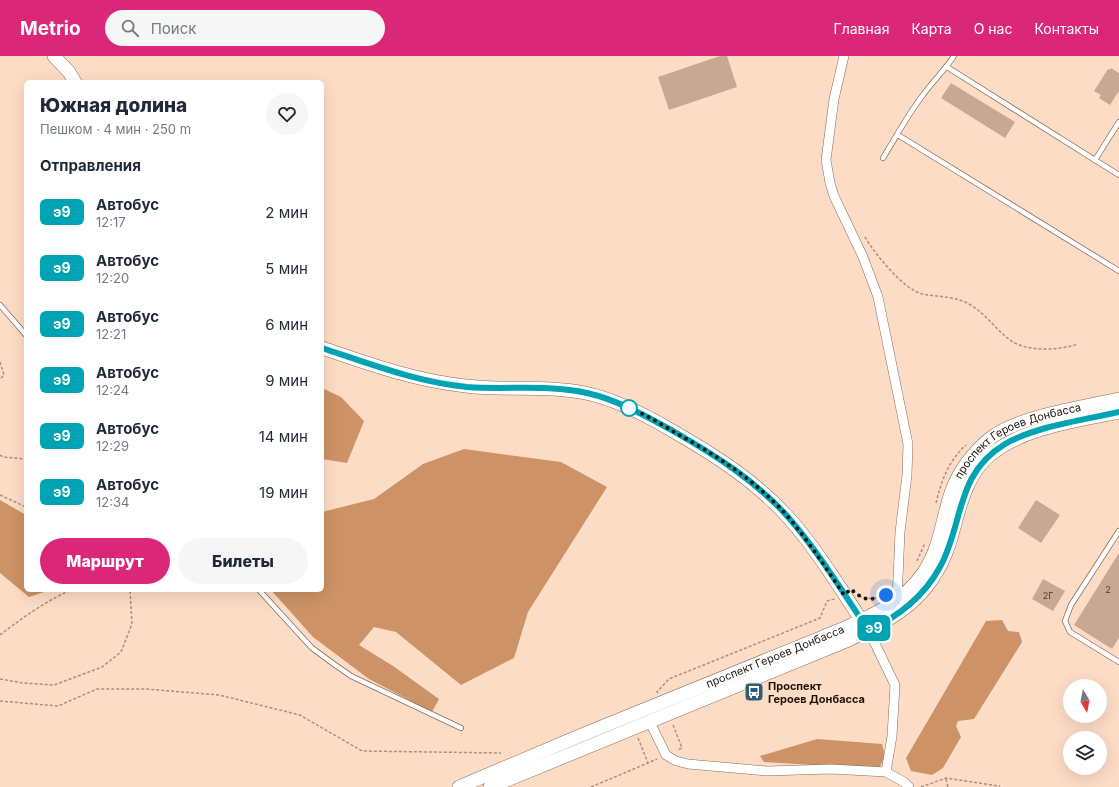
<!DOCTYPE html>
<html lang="ru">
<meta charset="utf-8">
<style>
body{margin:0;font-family:Inter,sans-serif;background:#f6f6f7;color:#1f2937;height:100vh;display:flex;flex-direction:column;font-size:15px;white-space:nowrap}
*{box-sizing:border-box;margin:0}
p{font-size:13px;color:#747a83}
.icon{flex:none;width:22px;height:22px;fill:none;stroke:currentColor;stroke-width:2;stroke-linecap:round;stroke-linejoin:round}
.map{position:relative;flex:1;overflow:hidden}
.sheet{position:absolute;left:24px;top:24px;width:300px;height:512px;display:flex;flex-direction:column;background:#fff;border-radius:6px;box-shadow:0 4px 16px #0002}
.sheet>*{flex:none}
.badge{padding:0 8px;border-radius:6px;font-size:14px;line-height:26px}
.needle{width:26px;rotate:170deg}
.buttons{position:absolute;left:1063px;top:623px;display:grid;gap:8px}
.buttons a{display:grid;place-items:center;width:44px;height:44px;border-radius:50%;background:#fff;box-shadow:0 4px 16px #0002;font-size:20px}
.you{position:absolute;width:20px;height:20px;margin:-10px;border:3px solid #fff;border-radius:50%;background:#1a73e8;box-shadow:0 0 0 6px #1a73e833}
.map>.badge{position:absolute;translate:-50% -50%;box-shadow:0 0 0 2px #fff}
h2{padding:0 16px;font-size:15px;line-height:36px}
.round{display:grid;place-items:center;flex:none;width:42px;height:42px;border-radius:21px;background:#f6f6f7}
.headline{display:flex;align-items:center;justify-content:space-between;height:68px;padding:0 16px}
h1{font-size:19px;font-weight:800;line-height:30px}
.button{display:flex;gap:8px;margin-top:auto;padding:8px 16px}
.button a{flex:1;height:46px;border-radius:24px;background:#db2777;color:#fff;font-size:16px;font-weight:800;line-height:46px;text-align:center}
.button a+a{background:#f6f6f7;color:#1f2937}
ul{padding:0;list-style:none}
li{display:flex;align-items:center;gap:12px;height:56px;padding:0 16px}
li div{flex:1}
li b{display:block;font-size:15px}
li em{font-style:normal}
li .badge{min-width:44px;font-weight:700;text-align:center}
header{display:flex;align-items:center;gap:24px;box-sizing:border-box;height:56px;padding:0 20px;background:#db2777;color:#fff}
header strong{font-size:19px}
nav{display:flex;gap:22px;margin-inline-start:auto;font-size:14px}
.search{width:280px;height:36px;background:#f6f6f7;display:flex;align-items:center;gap:10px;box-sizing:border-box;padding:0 14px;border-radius:22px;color:#747a83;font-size:15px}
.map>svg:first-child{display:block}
</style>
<header>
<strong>Metrio</strong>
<div class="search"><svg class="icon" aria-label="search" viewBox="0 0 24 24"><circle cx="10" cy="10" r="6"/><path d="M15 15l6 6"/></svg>Поиск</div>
<nav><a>Главная</a><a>Карта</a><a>О нас</a><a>Контакты</a></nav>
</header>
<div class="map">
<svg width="1119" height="731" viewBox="0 0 1119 731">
<rect width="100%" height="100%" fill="#fddcc5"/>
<g fill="#cd9265">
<path d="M322,332L341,341L364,365L347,407L322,403Z"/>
<path d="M464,393L561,406L607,431L528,556L514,602L461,629L396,576L374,571L359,589L393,610L439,643L432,656L369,623L313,581L271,534H322V456L374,443L423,408Z"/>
<path d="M0,444L26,459V534H50L29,541L0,517Z"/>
<path d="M1002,564L1008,575L1019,576L1022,586L974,663L958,665L956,670L961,681L943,712L932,719L911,715L906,702L986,565Z"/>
<path d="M817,683L882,688L885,700L879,713L764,706L760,700Z"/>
</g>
<g fill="#c7a892">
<path d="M720,0H727L737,31L669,54L658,21Z"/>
<path d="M1111,12L1119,17V35L1110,49L1099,42L1101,39L1094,35L1108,13L1110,14Z"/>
<path d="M951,27L1015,66L1005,82L941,42Z"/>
<path d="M1036,444L1060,459L1041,487L1018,472Z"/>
<path d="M1119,497V582L1112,593L1074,569Z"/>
<path d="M1043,523L1065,535L1053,555L1032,543Z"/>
</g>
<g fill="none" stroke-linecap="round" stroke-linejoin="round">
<g stroke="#896c57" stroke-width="6">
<g id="lane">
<path d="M947,11L1095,104L1119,66"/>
<path d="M898,79L1119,215"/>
<path d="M883,102C896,81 908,58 923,39C933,25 945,14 954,0"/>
<path d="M1095,104L1119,119"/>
<path d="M0,249L26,279"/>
<path d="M1119,475L1071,549L1065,565L1070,576L1119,606"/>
<path d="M259,534L312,592L331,606L351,620L461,672"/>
</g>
</g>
<g stroke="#896c57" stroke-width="10">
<g id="street">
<path d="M844,0L834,43L826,104L830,127L834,140L863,201L878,241L908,388L907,419L900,476L897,544"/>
<path d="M869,575L895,629L892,680L886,716"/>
<path d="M650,666L666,699L676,705L688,708L767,715L831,713L886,716L904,726L909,731"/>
</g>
</g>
<g stroke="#896c57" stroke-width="14">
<g id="secondary">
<path d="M54,0L69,16L75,26"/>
<path d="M322,292C369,308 416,325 466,330C505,335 545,329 585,337C615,343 644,358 671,374C713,398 754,424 787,460C817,493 841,534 866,571"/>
<path id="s1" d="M459,731L577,681L840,574C871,560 904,546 924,516C940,492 942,464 951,437C959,414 973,396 992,381C1021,360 1083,351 1119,343"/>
<path d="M490,731L846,585C895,563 931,542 949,489C959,457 963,422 990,399C1024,371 1077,365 1119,356"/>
</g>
</g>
<g stroke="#a78f7d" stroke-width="1.5" stroke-dasharray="3 2" stroke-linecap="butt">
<path d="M865,181C875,198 903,233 922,238C938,241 955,240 969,248C987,258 997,276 1013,286C1030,296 1060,294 1078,288"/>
<path d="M0,306L4,319L0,323"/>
<path d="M0,399L3,401L26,403"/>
<path d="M0,439L26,451"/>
<path d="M936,447C941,425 949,404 966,389"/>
<path d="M917,505L925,487"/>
<path d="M859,540C866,543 873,543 881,541"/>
<path d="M0,579C22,562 46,545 71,534"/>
<path d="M0,623L23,627L54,629L102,611L121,596L132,568L130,534"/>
<path d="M658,637L657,636L669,623L820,562L827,545L835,543"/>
<path d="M0,645L58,650L97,633H146L219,639L300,659L362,695L501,697"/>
<path d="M673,669L682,692L677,694"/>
<path d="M638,682L648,707L657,703"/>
<path d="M946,723L948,731"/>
<path d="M591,731L648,707"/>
<path d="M921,731L946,722L999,730L1000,731"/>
</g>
<use href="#lane" stroke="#fff" stroke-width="4.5"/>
<use href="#street" stroke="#fff" stroke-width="9"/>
<use href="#secondary" stroke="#fff" stroke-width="13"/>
</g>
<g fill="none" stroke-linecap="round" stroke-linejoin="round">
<g stroke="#fff" stroke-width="9">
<path id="line" d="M322,292C370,308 417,326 467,331C507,334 547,328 587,337C618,344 646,360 673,375C715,399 756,425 788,461C818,495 843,537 869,575C899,559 923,542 940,511C964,467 955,418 1005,388C1036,370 1084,364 1119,356"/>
</g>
<use href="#line" stroke="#00a3b4" stroke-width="6"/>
<path stroke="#1f140c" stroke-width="4" stroke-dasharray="0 7.2" d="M629,352C644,358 660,367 674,376C716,399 757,425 789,462C809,486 826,512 844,539L851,533C864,545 870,545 886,539"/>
</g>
<defs>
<g id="bus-square" transform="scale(1)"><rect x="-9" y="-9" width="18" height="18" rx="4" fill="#2c5e7b" stroke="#fddcc5"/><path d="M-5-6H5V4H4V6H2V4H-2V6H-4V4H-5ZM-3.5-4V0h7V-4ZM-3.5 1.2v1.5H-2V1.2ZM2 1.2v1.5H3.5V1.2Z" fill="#fff"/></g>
</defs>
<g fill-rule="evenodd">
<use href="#bus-square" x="754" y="636"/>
</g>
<circle fill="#fff" stroke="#00a3b4" stroke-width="2" cx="629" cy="352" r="8"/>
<g text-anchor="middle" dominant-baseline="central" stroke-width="3" stroke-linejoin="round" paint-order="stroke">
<g font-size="9" fill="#49392e">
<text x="1108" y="533">2</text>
<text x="1048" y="539">2Г</text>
</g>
<g font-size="11" fill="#1f140c" stroke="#fddcc5">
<text stroke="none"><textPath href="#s1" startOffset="690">проспект Героев Донбасса</textPath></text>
<text stroke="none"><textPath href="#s1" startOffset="342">проспект Героев Донбасса</textPath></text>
</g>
<g font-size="11" font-weight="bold" fill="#1f140c" stroke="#fddcc5" text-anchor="start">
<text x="768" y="630">Проспект<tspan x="768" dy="13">Героев Донбасса</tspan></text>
</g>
</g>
</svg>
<div class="buttons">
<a><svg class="needle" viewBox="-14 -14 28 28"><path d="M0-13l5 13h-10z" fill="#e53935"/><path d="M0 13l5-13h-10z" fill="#747a83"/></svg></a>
<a><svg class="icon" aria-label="layers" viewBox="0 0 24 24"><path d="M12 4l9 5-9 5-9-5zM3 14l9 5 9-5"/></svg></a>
</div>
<div class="you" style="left:886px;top:539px"></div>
<b class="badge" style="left:874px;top:572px;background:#00a3b4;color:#fff">э9</b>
<section class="sheet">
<div class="headline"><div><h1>Южная долина</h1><p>Пешком · 4 мин · 250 m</p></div><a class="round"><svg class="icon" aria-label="heart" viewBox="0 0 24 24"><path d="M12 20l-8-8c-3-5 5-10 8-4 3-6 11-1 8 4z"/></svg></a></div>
<h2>Отправления</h2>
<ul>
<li><span class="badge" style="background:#00a3b4;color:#fff">э9</span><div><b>Автобус</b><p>12:17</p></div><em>2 мин</em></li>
<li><span class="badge" style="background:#00a3b4;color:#fff">э9</span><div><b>Автобус</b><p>12:20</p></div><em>5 мин</em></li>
<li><span class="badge" style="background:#00a3b4;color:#fff">э9</span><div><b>Автобус</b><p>12:21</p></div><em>6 мин</em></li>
<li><span class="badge" style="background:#00a3b4;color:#fff">э9</span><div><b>Автобус</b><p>12:24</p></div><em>9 мин</em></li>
<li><span class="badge" style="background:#00a3b4;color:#fff">э9</span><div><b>Автобус</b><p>12:29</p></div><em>14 мин</em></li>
<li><span class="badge" style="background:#00a3b4;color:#fff">э9</span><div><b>Автобус</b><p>12:34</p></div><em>19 мин</em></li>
</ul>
<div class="button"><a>Маршрут</a><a>Билеты</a></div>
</section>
</div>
